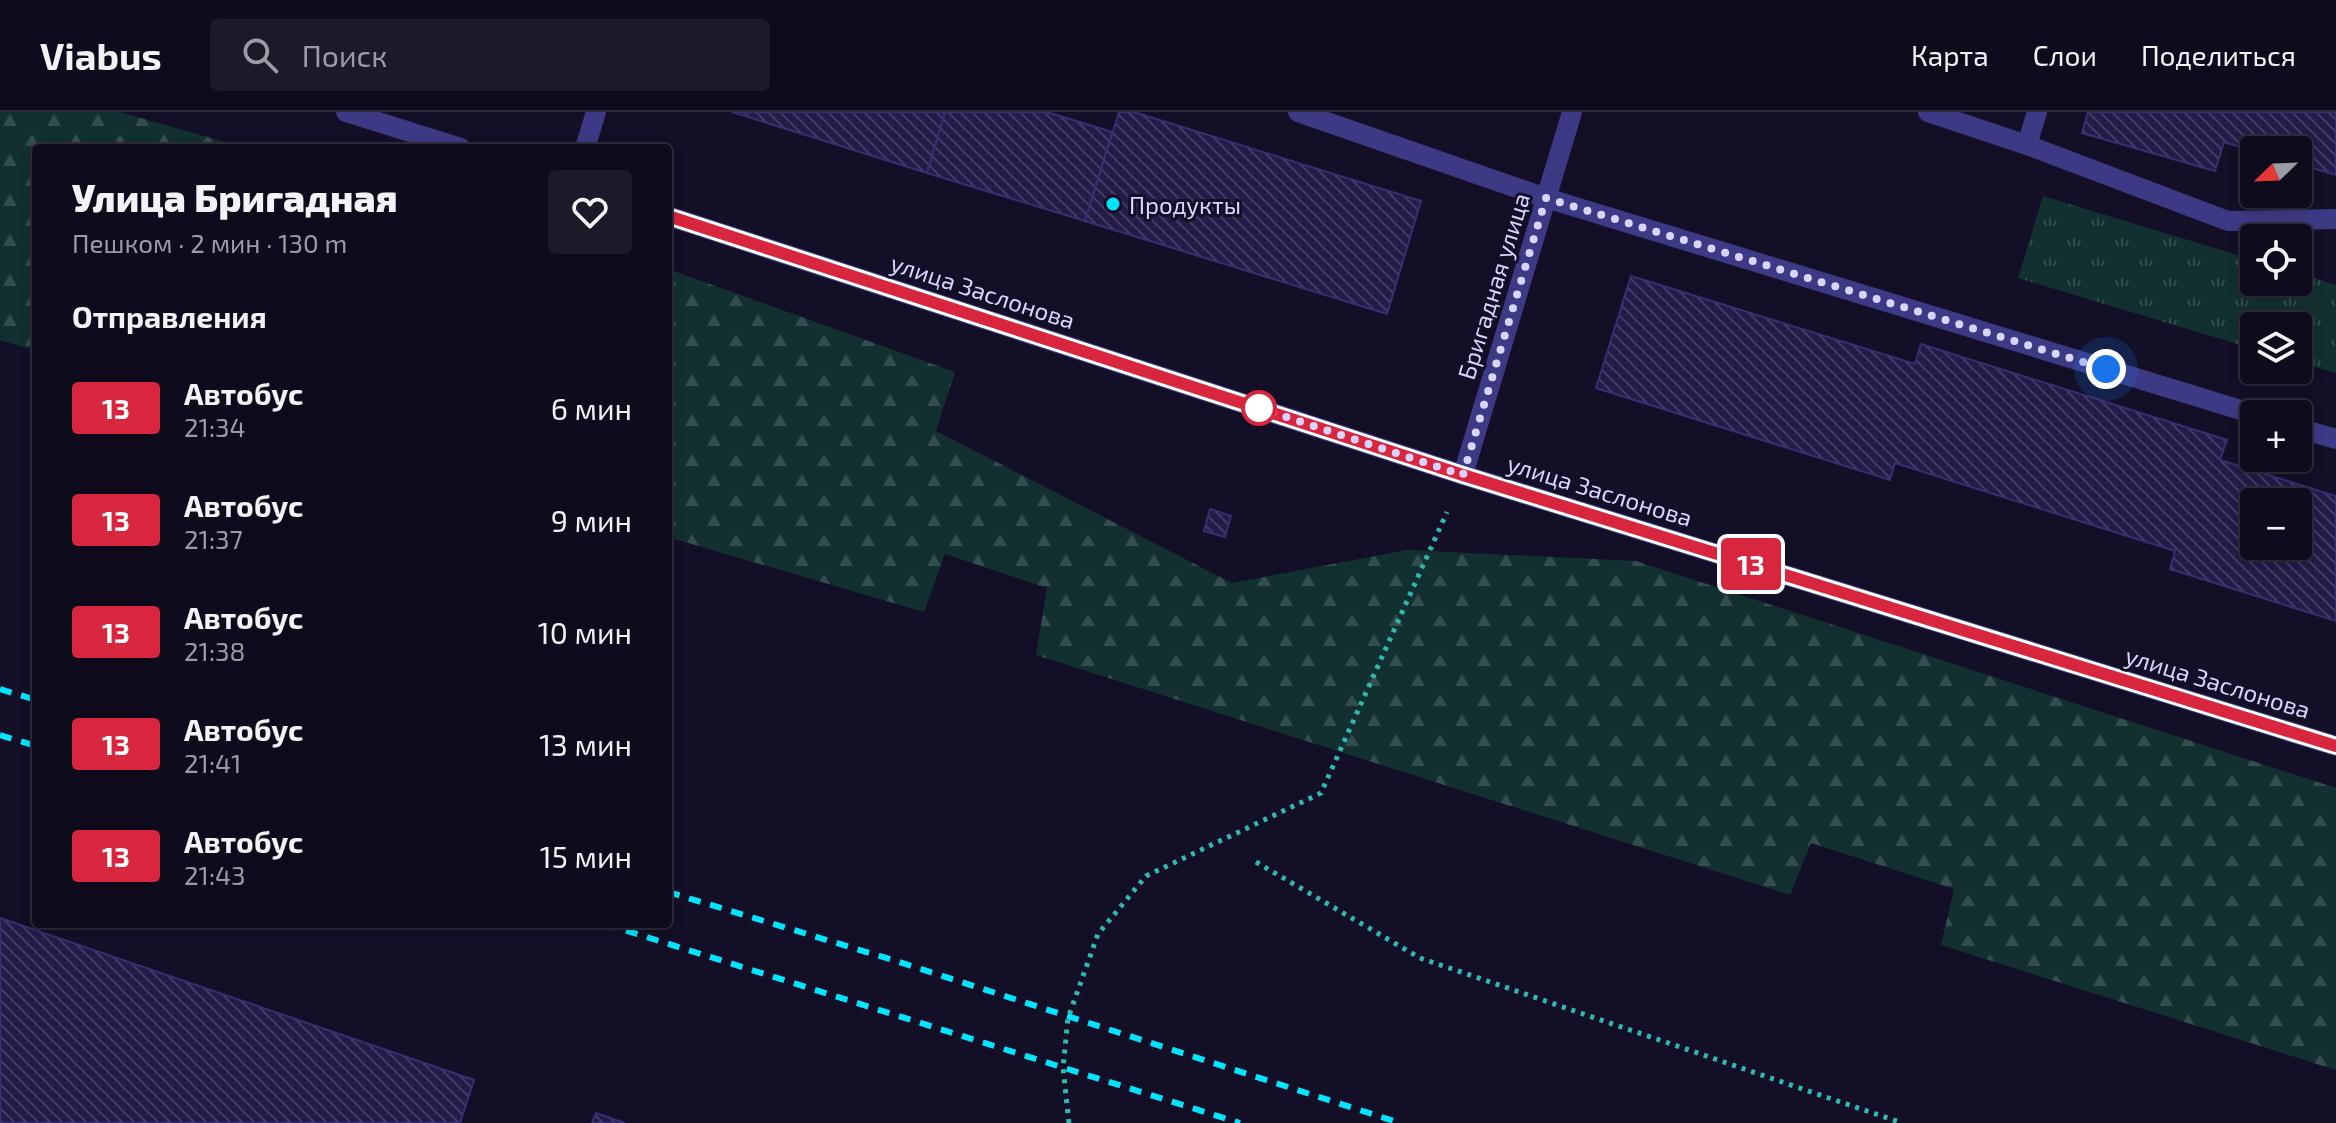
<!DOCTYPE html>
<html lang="ru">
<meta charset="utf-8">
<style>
body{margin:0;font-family:"Exo 2",sans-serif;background:#1c1929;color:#f1f3f6;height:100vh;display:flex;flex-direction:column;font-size:30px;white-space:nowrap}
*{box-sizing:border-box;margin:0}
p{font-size:26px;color:#9b9ba3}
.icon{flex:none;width:44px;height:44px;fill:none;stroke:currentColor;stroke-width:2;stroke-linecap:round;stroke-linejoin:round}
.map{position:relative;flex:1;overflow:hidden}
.side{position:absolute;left:32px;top:32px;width:640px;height:784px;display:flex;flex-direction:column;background:#0e0b1c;border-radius:8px;box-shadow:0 4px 12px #0003,0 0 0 2px #2e2b3b}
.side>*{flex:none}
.badge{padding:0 16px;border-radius:6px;font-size:28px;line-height:52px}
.needle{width:52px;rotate:247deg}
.tools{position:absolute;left:2240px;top:24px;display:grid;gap:16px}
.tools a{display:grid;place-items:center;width:72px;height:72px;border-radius:8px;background:#0e0b1c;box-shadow:0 4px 12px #0003,0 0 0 2px #2e2b3b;font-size:40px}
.you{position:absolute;width:40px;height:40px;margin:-20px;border:6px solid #fff;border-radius:50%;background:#1a73e8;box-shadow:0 0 0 12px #1a73e833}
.map>.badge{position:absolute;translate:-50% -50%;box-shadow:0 0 0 4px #fff}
h2{padding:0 40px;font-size:30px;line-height:72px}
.round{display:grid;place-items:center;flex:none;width:84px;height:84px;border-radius:8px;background:#1c1929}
.head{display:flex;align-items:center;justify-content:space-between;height:136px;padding:0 40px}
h1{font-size:38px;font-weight:800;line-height:60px}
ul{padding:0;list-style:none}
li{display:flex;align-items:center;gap:24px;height:112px;padding:0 40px}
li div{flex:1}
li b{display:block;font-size:30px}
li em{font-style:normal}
li .badge{min-width:88px;font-weight:700;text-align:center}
header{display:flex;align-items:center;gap:48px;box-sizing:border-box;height:112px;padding:0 40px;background:#0e0b1c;border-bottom:2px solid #2e2b3b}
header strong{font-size:38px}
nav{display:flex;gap:44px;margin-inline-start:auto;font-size:28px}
.search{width:560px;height:72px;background:#1c1929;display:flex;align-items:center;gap:20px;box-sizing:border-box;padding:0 28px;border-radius:8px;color:#9b9ba3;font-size:30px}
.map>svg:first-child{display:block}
</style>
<header>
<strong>Viabus</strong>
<div class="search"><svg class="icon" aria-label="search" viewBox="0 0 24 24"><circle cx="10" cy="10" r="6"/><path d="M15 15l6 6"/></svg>Поиск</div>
<nav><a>Карта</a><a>Слои</a><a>Поделиться</a></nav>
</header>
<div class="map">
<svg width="2336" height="1011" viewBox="0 0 2336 1011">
<defs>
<pattern id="forest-firs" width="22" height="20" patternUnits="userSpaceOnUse" patternTransform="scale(2)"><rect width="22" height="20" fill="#12302f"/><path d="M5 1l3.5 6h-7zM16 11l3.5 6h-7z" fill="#344d4e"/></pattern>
<pattern id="park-tufts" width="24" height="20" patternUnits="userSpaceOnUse" patternTransform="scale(2)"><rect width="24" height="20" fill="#12302f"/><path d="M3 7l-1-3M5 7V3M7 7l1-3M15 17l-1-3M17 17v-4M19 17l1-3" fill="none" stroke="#344d4e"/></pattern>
<pattern id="building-back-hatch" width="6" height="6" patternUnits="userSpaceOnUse" patternTransform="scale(2)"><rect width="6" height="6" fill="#241b47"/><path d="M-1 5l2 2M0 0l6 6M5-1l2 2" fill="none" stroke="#433b63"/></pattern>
</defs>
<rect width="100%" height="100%" fill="#130f26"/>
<g fill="url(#forest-firs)">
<path d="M0,0H120L246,36H36V239L0,228Z"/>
<path d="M668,157L955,260L936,319L1232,471L1407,438L1636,449L2336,676V958L1941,833L1954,777L1811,731L1790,783L1036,543L1047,476L945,442L924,500L668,425Z"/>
</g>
<path fill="url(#park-tufts)" d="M2043,84L2254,148V170H2298V161L2336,173V261L2298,250V214H2254V237L2018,166Z"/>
<g fill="url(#building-back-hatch)" stroke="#3b2d73" stroke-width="2" fill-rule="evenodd">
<path d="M732,0H945L927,61Z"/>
<path d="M945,0H1047L1112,20L1085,109L927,61Z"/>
<path d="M1119,0H1134L1421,89L1387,202L1085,109Z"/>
<path d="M2088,0H2336V63L2298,52V38L2254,39L2224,30L2215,59L2082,21Z"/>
<path d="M1631,164L1915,252L1921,232L2227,328L2220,348L2336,384V509L2170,457L2175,439L1895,351L1890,368L1596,276ZM2254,390H2298V434H2254Z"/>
<path d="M1210,397L1231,404L1225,425L1204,419Z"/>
<path d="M0,806L474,968L460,1011H0Z"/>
<path d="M596,1001L625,1011H592Z"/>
</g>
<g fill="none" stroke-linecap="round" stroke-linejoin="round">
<g stroke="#2fb8b0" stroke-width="5" stroke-dasharray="4 6" stroke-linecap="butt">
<path d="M1256,750L1420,846L1902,1011"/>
<path d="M1069,1011L1063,956L1068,906L1098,822L1146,764L1321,681L1447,400"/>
</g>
<g stroke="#3d3a85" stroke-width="20">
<path d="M346,0L461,36"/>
<path d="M1298,0L1546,86L2254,302"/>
<path d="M1928,0L2027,33L2228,109L2336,107"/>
<path d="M2027,33L2037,0"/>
<path d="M585,36L596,0"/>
<path d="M668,104L1463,363L2336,634"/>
<path d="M2298,316L2336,327"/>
<path d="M1463,363L1572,0"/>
</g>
<g stroke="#00e5ff" stroke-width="6" stroke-dasharray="12 10" stroke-linecap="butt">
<path d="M0,577L36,588"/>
<path d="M0,623L36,634"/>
<path d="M668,780L896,849L1400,1011"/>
<path d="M605,812L1240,1011"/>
</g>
</g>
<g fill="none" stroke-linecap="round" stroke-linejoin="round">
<g stroke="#fff" stroke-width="18">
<path id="line" d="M668,104L1463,363L2336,634"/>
</g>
<use href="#line" stroke="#d7263d" stroke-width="12"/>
<path stroke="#d9d4ff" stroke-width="8" stroke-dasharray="0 14.4" d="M1259,296L1463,363L1546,86L2106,257"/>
</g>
<circle fill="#00e5ff" stroke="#130f26" stroke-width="3" cx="1113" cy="92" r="8"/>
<circle fill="#fff" stroke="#d7263d" stroke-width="4" cx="1259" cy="296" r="16"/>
<g text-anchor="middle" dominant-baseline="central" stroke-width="6" stroke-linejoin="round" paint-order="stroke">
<g font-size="24" fill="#d9d4ff" stroke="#130f26" text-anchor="start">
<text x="1129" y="92">Продукты</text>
</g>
<g font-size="24" fill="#d9d4ff" stroke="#130f26">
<text transform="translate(1493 174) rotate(-73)">Бригадная улица</text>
<text transform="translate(983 179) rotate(18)">улица Заслонова</text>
<text transform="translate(1600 378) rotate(17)">улица Заслонова</text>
<text transform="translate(2218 570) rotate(17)">улица Заслонова</text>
</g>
</g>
</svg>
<div class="tools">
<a><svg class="needle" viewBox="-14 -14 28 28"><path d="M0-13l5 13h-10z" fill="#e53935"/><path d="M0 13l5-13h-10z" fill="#9b9ba3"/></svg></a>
<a><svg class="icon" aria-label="locate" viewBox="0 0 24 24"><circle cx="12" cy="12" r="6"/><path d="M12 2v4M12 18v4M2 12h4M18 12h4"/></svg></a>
<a><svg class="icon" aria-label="layers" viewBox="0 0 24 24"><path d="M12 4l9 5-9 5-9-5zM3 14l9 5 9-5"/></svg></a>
<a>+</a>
<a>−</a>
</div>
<div class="you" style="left:2106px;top:257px"></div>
<b class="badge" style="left:1751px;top:452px;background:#d7263d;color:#fff">13</b>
<section class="side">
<div class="head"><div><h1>Улица Бригадная</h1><p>Пешком · 2 мин · 130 m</p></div><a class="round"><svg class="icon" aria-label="heart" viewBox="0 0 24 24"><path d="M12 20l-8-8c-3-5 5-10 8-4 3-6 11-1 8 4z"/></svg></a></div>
<h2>Отправления</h2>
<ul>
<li><span class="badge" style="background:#d7263d;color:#fff">13</span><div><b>Автобус</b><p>21:34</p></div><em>6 мин</em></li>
<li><span class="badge" style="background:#d7263d;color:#fff">13</span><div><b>Автобус</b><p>21:37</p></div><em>9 мин</em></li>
<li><span class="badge" style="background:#d7263d;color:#fff">13</span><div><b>Автобус</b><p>21:38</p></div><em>10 мин</em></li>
<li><span class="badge" style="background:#d7263d;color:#fff">13</span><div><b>Автобус</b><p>21:41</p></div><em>13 мин</em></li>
<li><span class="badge" style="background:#d7263d;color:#fff">13</span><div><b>Автобус</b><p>21:43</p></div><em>15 мин</em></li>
</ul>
</section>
</div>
